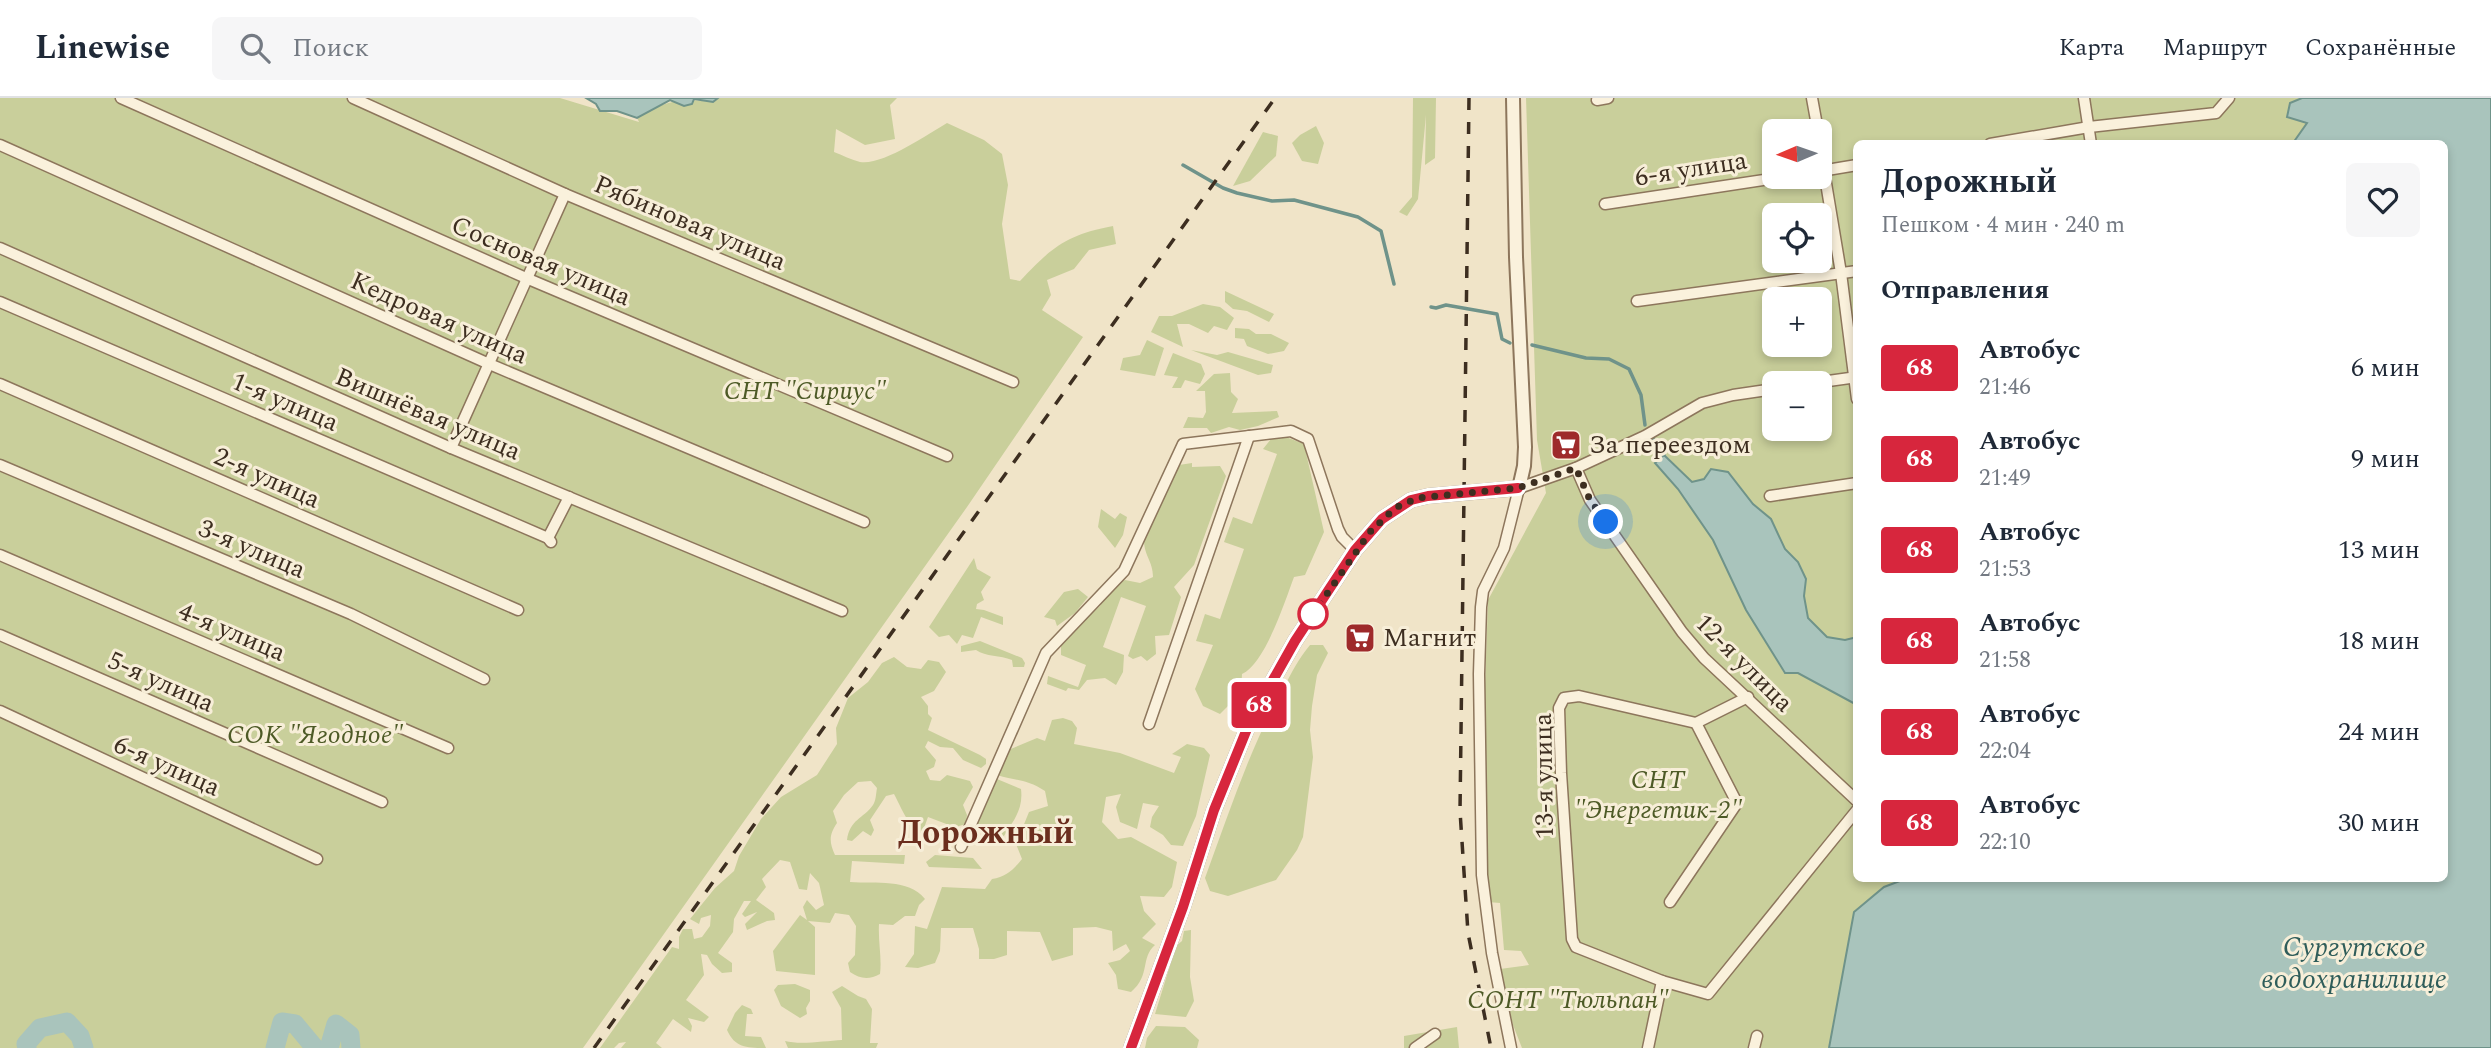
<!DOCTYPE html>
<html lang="ru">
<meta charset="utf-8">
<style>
body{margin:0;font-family:Spectral,serif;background:#f6f6f7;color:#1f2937;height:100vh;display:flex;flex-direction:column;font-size:26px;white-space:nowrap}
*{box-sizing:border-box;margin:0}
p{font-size:23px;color:#747a83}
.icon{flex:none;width:38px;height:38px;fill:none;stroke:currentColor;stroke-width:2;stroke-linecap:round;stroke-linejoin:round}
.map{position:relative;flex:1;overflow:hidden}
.sheet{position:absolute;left:1853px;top:42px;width:595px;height:742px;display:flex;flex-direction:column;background:#fff;border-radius:10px;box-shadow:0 4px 10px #0003}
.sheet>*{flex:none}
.badge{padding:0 14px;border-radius:5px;font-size:24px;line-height:46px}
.needle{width:46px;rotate:268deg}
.controls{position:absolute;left:1762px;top:21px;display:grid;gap:14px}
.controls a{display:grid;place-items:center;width:70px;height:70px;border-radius:10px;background:#fff;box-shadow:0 4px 10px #0003;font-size:35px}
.you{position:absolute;width:35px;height:35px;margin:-18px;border:5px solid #fff;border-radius:50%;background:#1a73e8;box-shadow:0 0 0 10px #1a73e833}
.map>.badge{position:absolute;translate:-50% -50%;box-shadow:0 0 0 4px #fff}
h2{padding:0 28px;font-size:26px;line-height:63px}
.round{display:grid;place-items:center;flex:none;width:74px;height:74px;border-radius:10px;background:#f6f6f7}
.summary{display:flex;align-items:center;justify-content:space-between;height:119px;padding:0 28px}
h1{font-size:33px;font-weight:700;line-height:52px}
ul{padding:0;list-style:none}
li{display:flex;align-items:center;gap:21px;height:91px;padding:0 28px}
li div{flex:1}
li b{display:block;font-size:26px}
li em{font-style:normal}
li .badge{min-width:77px;font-weight:700;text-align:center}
header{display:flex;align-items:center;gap:42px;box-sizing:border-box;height:98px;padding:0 35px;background:#fff;border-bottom:2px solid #e0e1e3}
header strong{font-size:33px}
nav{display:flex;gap:38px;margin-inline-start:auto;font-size:24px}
.search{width:490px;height:63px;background:#f6f6f7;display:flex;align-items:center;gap:18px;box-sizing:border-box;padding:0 24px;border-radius:10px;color:#747a83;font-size:26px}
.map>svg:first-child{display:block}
</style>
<header>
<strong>Linewise</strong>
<div class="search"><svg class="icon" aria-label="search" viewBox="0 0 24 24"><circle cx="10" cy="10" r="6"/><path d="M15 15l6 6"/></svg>Поиск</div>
<nav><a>Карта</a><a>Маршрут</a><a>Сохранённые</a></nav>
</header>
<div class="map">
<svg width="2491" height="950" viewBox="0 0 2491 950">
<rect width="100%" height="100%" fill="#f0e4c8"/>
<g fill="#c9cf9b" fill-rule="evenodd">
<path d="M0,0H560L639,24L637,20C669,2 676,0 713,4L718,0H897L890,7L895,41L865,47L836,31L834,54C842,57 852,62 860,64C882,68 928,36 947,25L984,42L1002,56L1008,87L1002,126L1010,181L1020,183C1052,149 1066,137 1113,128L1116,146L1089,152L1074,171L1047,182L1051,197L1042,212L1083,239L967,409L583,950H0Z"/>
<path d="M1413,0H1436L1435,60L1425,67L1426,17L1418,101L1407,118L1399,114L1412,99Z"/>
<path d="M1526,0H2302L2290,5L2287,19L2307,24L2293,45L1857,46V539L1845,542L1827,539L1808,520L1804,498L1806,481L1798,464L1785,451L1771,421L1753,406L1728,374L1692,384L1665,357L1656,365L1678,391L1713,442L1746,512L1784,575H1798L1857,607V780L1905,781L1884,789L1835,913L1829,950H1522L1513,927L1500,871L1529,867L1521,853L1504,852L1500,805L1488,804L1484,751V618L1488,502L1546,395L1537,342ZM1774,33H1820V79H1774ZM1774,117H1820V163H1774ZM1774,201H1820V247H1774ZM1774,285H1820V331H1774Z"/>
<path d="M1316,28L1324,45L1318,66L1302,63L1292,45L1300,37Z"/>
<path d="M1263,34L1278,38L1276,58L1250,83L1233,88Z"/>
<path d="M1225,193L1274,216L1269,224L1247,213L1233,211L1225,204Z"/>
<path d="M1203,206L1220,209L1234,220L1227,232L1214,228L1208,235L1189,226H1177L1183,249L1151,234L1159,218H1172Z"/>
<path d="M1235,230L1249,231L1256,236H1271L1289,245L1284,253L1268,256L1247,248L1244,241L1235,240Z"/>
<path d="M1147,242L1164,250L1155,278L1120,272L1123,260L1140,257Z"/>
<path d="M1191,252L1217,257L1228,254L1273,267L1271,275L1258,277Z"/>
<path d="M1173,255L1201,266L1205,276L1200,286L1185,282L1181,290H1172L1178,279L1164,277Z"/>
<path d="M1230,275L1231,294L1238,301L1232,315L1277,313L1279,319L1258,328L1240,332L1229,329L1211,335L1207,330H1183L1188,319L1203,320L1206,314L1205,293H1196L1214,276Z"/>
<path d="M1286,339L1304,346L1324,434L1305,477L1294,479C1285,503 1265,566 1242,576L1241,595L1220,616L1203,608L1195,591L1213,547L1196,543L1205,516L1220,521L1244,451L1224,444L1233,419L1252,426L1277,356L1263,351L1271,341Z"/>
<path d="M1192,365V369L1220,368L1226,378L1194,467L1174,489L1181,499L1169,537L1155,538L1156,556L1147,563L1141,558L1133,561L1128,558L1146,508L1121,499L1103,549L1124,557L1123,574L1116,587L1105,580L1087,582L1079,592L1068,590L1066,593L1047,586L1048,578L1078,589L1086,567L1061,557V543L1100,508L1110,489L1125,482L1140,485L1153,479C1153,463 1144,458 1144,442C1143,429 1171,382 1179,367Z"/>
<path d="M1101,411L1115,421L1120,415L1127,419L1123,437L1115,450L1098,429Z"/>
<path d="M974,460L977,471L991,479L981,494L984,502L977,506L976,511L984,512L1003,519V527L981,519L973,540L962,537L957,546L949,537L939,539L929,529Z"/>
<path d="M1078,491L1088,499L1075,515L1057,528L1055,522L1044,519L1064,494Z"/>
<path d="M980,543L1022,560L1025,565L1024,569H1013L1012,562C1000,557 986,559 976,552L961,554V548Z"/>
<path d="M1310,547H1323L1328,555L1317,577L1312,608L1310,632L1313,659L1303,739L1297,752L1276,782L1228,798L1210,793L1205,780C1229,715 1250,649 1284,589C1292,574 1299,560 1310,547Z"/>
<path d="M894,559L907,569L921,571L928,562L939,564L946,574L934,593L921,599L928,608V616L932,620L928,632L980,657L986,661V666L981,670L963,662L953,650L940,649L928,643L925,649L936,662L934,669L926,673L930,682L940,683L947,677L970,683L973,689L963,707L967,717L966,726L959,728L955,742L949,745L945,738L949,727L928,719L924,730L939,734L935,740C911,737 904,715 894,696L886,698L870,722L874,732L871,738L863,733L852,743L847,742C850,721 863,721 873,707C876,703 876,695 877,690L871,683L858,684L844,697L833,713L837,725C829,737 829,744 835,757H905L904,766L852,763L850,784C876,786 908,780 925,801L919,807L915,818H905L893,827L879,826C878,844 882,860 880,876C869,882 860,881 850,874L848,865L855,857L856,828L849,817L835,815L830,825L808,823L815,829V877L776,873L773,853L800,817L807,822L803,809L807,802L816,812L824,807L819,785L810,775L807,792L799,791L790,764L780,762L762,781L766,789L756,802L774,815L775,822L767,823L747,832L745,826L757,814L745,819L742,816L751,803H744L734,821L733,834L718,855L732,865V874L722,875L712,866L707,857L701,856L704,877L686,902L709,919L704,924L688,920L692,928L691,934L673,921L656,945L662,950H621L626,944L619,945L614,950H600L672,849L679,851V839L683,831H692L694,841L702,839L710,828L711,817L701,820L699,826L690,821L715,790L734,773L739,758L761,721L781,699L817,677L837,646L836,630L848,600L868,584L882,565Z"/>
<path d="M1063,620L1072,623L1077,630L1074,646L1120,655L1174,675L1181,659L1172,656L1187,646L1204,650L1210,657L1196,718L1183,748L1171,747L1163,737L1150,729L1152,719L1159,708L1143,705L1137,731L1120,724L1116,709L1121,696L1106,699L1102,724L1118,741L1131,739L1177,764L1172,789L1164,799L1140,798L1144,813L1156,826L1142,840L1155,847C1140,860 1151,877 1131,894L1118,891L1116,877L1108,865L1120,862L1130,853L1126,846L1113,853L1112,833L1096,829L1073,830V857L1052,863L1040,834L1007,833V857L994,861H979V851L973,830H941L940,853L935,865L918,870L905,869L914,856L915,828L927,831L942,789L985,791L992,781C1006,779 1013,772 1022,761L1016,746L1029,714L1048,708L1045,693C1027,681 1017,683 997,677L1006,653L1037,640L1045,643L1052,622Z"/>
<path d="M997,681L1021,691C1024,714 1010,726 1000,745L990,743L977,725Z"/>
<path d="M935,757L973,760L982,771L929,769L926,764Z"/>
<path d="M1191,832L1190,879L1194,903L1186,919L1155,916L1176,848L1182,843L1184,833Z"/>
<path d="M795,886L810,892V903L806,910L807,916L800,920L781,908L774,892L778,887Z"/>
<path d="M842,888L858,898L866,901L872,911L870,945H878L876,950H788L785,943C800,947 825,943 842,942L841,910L832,894Z"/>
<path d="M742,907L751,911L753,916H747L745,938L761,939L766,950C747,950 735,950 727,932L735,915Z"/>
<path d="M1156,928L1185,929L1199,942L1197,950H1145L1147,940Z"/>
<path d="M1457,929L1459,950H1404V938Z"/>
</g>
<g fill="#a9c4bc" stroke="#6f938a" stroke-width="2">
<path d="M586,0H718L713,4L694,1L692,6L684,8L670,2L637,20L617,13H600L596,6Z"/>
<path d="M2302,0H2491V950H1829L1854,814L1884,789L1905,781L2445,780V46L2293,45L2307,25L2287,19L2290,5Z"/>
<path d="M1664,357L1692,384L1704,381L1711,371L1728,374L1753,406L1771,421L1785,451L1798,464L1806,481L1804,498L1808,520L1827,539L1845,542L1857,539V607L1798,575H1785L1746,512L1713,442L1678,391L1655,365Z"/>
</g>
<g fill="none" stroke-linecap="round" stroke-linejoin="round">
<g stroke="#6f938a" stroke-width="3.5">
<path d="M1183,67L1223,90L1237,95L1272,103L1294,102L1358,119L1381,133L1394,186"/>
<path d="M1431,209L1436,210L1446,207L1497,216L1502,241L1510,245"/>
<path d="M1532,247L1586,260L1609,261L1629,271L1641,297L1645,327"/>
<path d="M1653,341L1664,357"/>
</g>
<g stroke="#a9c4bc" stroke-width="19">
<path d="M27,950L26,946L40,930L67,924L80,938L84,950"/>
<path d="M275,950L282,924L295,926L315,950"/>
<path d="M329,950L336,926L350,937L351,950"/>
</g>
<g stroke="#8d765c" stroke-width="13">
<g id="minor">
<path d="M121,0L526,180L947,358"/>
<path d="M353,0L565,96L1013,284"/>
<path d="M1812,0L1818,33"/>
<path d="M2084,0L2091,46"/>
<path d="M1597,2L1608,0"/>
<path d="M1990,46L2089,29L2216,15L2229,0"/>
<path d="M0,47L487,265L864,424"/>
<path d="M1820,49L1841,175L1857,301"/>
<path d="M1821,73L1857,67"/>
<path d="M1605,106L1783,79"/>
<path d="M0,150L451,350L842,513"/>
<path d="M1637,203L1857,173"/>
<path d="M0,204L548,440L551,444"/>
<path d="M1814,285L1857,279"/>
<path d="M0,286L518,512"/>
<path d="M451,350L565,96"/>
<path d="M0,367L351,516L484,581"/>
<path d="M1576,370L1590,402L1682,534L1704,560L1857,703"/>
<path d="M1770,398L1857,385"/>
<path d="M548,440L569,399"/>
<path d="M0,457L448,650"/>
<path d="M0,537L382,704"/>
<path d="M0,613C106,663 212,711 317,761"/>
<path d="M1696,625L1579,598L1564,600L1559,610L1561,675L1572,841L1576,849L1662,883L1708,896L1857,712"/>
<path d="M1149,626L1249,338"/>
<path d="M961,749L1046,555L1124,473L1183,346L1291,333L1308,341L1338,431L1342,439L1355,452"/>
<path d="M1670,804L1737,705L1696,625L1748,599"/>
<path d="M1415,950L1435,936"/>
<path d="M1511,950L1492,855L1482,777L1479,576L1481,509L1483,493L1504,450L1519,390L1576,370L1645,338L1702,305L1733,297L1774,291"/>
<path d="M1648,950L1662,883"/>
<path d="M1754,950L1757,938"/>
</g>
</g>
<g stroke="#8d765c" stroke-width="16">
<path id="tertiary" d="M1131,950L1183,809L1214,712L1251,621L1295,543L1355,452L1382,421L1411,402L1428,398L1519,390L1524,368L1525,349L1516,159L1513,0"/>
</g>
<use href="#minor" stroke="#faf1dc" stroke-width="10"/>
<use href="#tertiary" stroke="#faf1dc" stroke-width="12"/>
<g stroke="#3d2e20" stroke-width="3.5" stroke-dasharray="12 12" stroke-linecap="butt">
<path d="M1469,0L1460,713L1468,835L1491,950"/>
<path d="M594,950L1275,0"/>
</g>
</g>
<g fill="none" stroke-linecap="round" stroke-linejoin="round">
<g stroke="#fff" stroke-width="16">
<path id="line" d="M1131,950L1183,809L1214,712L1251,621L1295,543L1355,452L1382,421L1411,402L1428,398L1518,390"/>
</g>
<use href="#line" stroke="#d7263d" stroke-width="10"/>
<path stroke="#3d2e20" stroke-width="7" stroke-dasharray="0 12.6" d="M1313,516L1370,434L1395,410L1418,400L1518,390L1576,370L1590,402L1606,424"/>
</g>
<defs>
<g id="supermarket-square" transform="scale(1.575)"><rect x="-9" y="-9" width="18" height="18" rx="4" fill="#9e2a2b" stroke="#f7eed8"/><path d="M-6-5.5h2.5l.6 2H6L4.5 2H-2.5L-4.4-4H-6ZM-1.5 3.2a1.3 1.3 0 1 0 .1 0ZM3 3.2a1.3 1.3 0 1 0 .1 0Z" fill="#fff"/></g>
</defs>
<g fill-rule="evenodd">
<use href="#supermarket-square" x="1566" y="347"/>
<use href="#supermarket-square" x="1360" y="540"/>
</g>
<circle fill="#fff" stroke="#d7263d" stroke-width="3.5" cx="1313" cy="516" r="14"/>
<g text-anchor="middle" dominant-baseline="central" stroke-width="6" stroke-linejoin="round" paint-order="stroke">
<g font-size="26" fill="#3d2e20" stroke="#f7eed8">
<text transform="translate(1691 71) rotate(-9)">6-я улица</text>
<text transform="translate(690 125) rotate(23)">Рябиновая улица</text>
<text transform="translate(541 163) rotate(23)">Сосновая улица</text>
<text transform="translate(439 220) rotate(24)">Кедровая улица</text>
<text transform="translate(285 304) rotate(23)">1-я улица</text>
<text transform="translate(428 316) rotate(23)">Вишнёвая улица</text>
<text transform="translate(267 380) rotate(24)">2-я улица</text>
<text transform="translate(252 451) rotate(23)">3-я улица</text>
<text transform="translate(232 534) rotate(23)">4-я улица</text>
<text transform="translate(1744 565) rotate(45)">12-я улица</text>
<text transform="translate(161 584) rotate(24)">5-я улица</text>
<text transform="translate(167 668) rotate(24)">6-я улица</text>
<text transform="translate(1544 678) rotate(-91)">13-я улица</text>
</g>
<g font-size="26" font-style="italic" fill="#4d5a26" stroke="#f7eed8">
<text x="805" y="293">СНТ "Сириус"</text>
<text x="315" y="637">СОК "Ягодное"</text>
<text x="1658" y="682">СHТ<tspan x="1658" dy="30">"Энергетик-2"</tspan></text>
<text x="1568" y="902">СОНТ "Тюльпан"</text>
</g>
<g font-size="26" fill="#3d2e20" stroke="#f7eed8" text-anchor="start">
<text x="1589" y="347">За переездом</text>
<text x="1383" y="540">Магнит</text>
</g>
<g font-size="28" font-style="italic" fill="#2f5d5a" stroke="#f7eed8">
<text x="2354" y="849">Сургутское<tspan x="2354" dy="32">водохранилище</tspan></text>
</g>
<g font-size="33" font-weight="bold" fill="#6b2e1e" stroke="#f7eed8">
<text x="986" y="735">Дорожный</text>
</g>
</g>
</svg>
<div class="controls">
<a><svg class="needle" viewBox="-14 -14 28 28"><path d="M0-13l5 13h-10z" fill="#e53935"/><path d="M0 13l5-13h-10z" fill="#747a83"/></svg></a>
<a><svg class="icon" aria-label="locate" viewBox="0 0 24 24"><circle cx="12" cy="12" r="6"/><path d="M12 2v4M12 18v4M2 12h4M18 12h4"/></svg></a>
<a>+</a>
<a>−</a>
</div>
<div class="you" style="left:1606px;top:424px"></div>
<b class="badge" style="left:1259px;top:607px;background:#d7263d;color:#fff">68</b>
<section class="sheet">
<div class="summary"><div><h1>Дорожный</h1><p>Пешком · 4 мин · 240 m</p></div><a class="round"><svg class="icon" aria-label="heart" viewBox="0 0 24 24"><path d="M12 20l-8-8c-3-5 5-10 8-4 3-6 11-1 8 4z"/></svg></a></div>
<h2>Отправления</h2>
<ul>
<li><span class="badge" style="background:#d7263d;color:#fff">68</span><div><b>Автобус</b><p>21:46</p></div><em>6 мин</em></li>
<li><span class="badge" style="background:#d7263d;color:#fff">68</span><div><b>Автобус</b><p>21:49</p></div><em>9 мин</em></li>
<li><span class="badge" style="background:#d7263d;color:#fff">68</span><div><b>Автобус</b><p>21:53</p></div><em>13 мин</em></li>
<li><span class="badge" style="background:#d7263d;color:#fff">68</span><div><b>Автобус</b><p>21:58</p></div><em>18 мин</em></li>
<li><span class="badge" style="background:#d7263d;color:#fff">68</span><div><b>Автобус</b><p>22:04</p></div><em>24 мин</em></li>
<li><span class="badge" style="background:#d7263d;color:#fff">68</span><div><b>Автобус</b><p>22:10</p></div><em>30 мин</em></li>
</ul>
</section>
</div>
